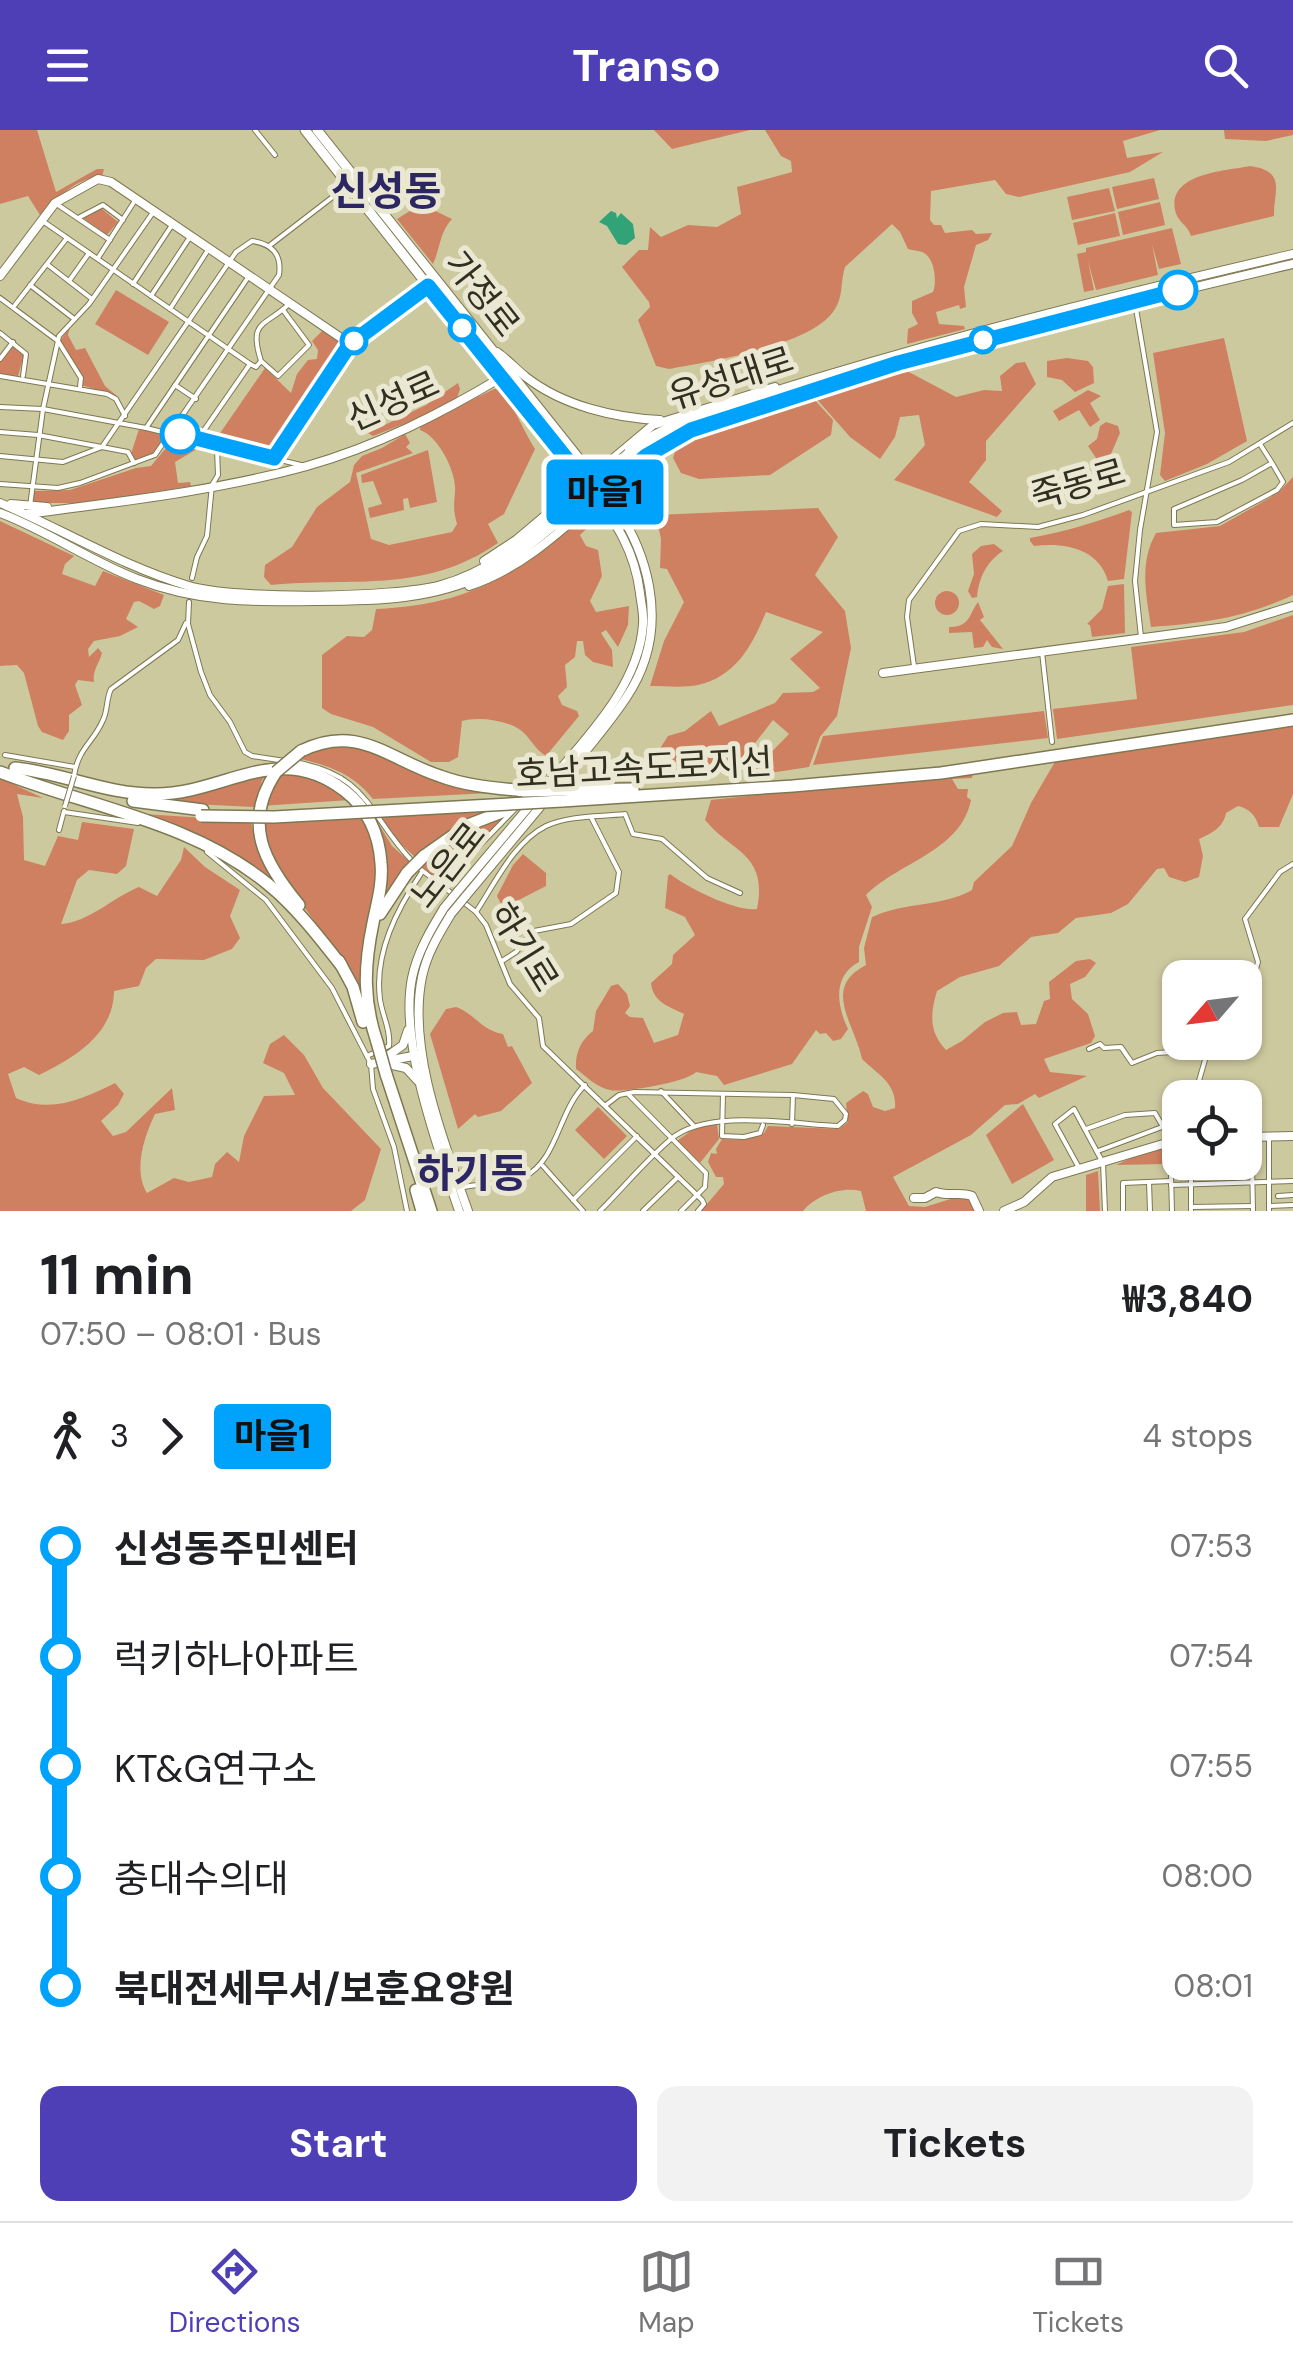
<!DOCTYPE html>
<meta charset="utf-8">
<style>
body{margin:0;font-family:"DM Sans","Noto Sans KR",sans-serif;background:#f2f2f2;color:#202124;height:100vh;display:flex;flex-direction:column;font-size:38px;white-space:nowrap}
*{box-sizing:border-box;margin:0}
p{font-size:32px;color:#757577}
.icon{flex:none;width:55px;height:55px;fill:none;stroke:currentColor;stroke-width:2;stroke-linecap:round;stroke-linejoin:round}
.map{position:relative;height:1081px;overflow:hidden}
.side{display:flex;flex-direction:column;background:#fff;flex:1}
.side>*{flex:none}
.badge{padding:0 20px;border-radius:8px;font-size:35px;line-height:65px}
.needle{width:65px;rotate:242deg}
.tools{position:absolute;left:1162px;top:830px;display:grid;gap:20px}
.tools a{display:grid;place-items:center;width:100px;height:100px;border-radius:20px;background:#fff;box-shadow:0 2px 8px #0004;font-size:50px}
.map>.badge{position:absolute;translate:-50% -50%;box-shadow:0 0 0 5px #fff}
.legs{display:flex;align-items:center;gap:15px;height:110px;padding:0 40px;font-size:32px}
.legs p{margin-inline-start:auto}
.headline{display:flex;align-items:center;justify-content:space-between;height:170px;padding:0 40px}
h1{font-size:55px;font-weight:700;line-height:75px}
.action{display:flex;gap:20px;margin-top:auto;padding:20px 40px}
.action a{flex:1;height:115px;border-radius:20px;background:#4f3fb7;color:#fff;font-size:40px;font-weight:700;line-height:115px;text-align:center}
.action a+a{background:#f2f2f2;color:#202124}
ul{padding:0 40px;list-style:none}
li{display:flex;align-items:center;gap:35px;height:110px;font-size:38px}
li i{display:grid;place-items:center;width:15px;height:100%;margin:0 12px;background:currentColor}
li i::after{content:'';width:25px;height:25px;margin:-12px;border:8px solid;border-radius:50%;background:#fff}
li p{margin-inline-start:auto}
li:first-child i{background:linear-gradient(#0000 50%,currentColor 0)}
li:last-child i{background:linear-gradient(currentColor 50%,#0000 0)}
header{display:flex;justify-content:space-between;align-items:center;height:130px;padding:0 40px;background:#4f3fb7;color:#fff;font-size:45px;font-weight:700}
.dock{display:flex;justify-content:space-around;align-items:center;height:140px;border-top:2px solid #e0e0e0;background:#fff;font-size:28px;color:#757577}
.dock a{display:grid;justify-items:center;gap:5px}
.dock .active{color:#4f3fb7}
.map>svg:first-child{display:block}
</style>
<header><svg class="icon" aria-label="menu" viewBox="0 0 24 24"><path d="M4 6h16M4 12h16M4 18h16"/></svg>Transo<svg class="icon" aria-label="search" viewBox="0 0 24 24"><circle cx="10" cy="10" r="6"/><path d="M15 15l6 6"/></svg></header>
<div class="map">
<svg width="1293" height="1081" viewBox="0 0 1293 1081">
<rect width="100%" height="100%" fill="#cdc99f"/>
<g fill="#cf8060">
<path d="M0,0H37L56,62L97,39H104L102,47C77,47 57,68 40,85L28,66L0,74Z"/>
<path d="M654,0H750L672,19Z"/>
<path d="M765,0H1160L1123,11L1127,28L1163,22L1130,42L1019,67L1006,64L995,50L931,61L930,90L934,95H941L945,103L972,100L976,104L992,103L988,110L976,115L964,157L966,177L960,179L959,175L936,182L939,194L964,196L965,199L907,214L908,199L918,194L912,183V171L933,162C937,153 935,129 924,123C919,120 913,121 908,119L900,102L892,94L845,137C840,153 844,167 833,182C808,216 710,232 669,239L656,236L638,190L650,177L649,172L622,137L639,120H648L650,97L661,107L688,95L717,97L741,84L737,57L792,42L791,31L781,26Z"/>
<path d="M1224,0H1293V5L1266,11L1225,9Z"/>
<path d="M1250,36C1288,41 1273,63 1274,86L1191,106C1188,95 1177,92 1175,80C1168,43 1226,41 1250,36Z"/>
<path d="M1154,48L1159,69L1117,79L1112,57Z"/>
<path d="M1109,58L1115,81L1072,90L1067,67Z"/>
<path d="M1160,72L1165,95L1123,105L1118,82Z"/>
<path d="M421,74L452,89C440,101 440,119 433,134L397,89Z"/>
<path d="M101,78L118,92L107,105L83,88Z"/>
<path d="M1115,83L1120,106L1078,115L1073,93Z"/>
<path d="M1172,98L1181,134L1159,139L1152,114L1158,145L1096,160L1088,131L1094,160L1084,162L1077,124L1086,122V118Z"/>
<path d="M116,160L169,192L148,225L95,194Z"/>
<path d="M70,197L68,205L76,220L85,218L105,256L117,266L121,276L108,263L81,255L82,248L60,211Z"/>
<path d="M324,199L344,213L345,217L271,321L266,323L214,312L265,238L291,263L297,244L308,230L317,229L318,220L312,211Z"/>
<path d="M1224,208L1247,311L1207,334L1165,351L1160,345L1165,303L1153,223Z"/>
<path d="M12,216L24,225L18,246L0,244V232Z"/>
<path d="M1067,228L1088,231L1093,237L1094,253L1075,262L1062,250L1047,247V231Z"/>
<path d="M1025,232L1036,254L986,311V330L969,352L1002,381L997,387L894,350L925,315L919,285L900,287L895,307L880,329L850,307L814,266L907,241L956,267L984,260L1002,261L1000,246L1016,233Z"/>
<path d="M458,253L460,259L457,268L424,286L373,306L368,303L426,275Z"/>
<path d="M501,258C515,278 522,298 535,319L504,384L488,394L498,413C424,464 354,447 271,455L264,447L265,435L292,417L317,377L350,352L354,335L362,326L382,318L405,304L410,313L406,317L413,323L356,343L371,409L389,415L452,402L457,394C453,380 454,374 455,362C457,342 438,306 420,300V296L494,259Z"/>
<path d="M1088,260L1101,266L1090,273L1100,290L1090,297L1079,280L1059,291L1053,281Z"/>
<path d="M812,267L833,290L831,305L770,345L699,349L681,343L673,328L678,312Z"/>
<path d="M1106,292L1118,296L1120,303L1104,340L1088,316L1097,309L1100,296Z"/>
<path d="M139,299L163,304L164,308L151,325L134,331L131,324Z"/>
<path d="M175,307L197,311L202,316L175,332L178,353L190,352L191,356L87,373H35L32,369L35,361L70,360L136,338L151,336Z"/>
<path d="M428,320L437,372L410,378L408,368L403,369L404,380L370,388L368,378L382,374L373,351L362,353L361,345Z"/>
<path d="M1293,347V465C1244,488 1204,493 1151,497C1146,464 1139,433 1156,403L1220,396L1278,363Z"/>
<path d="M818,378L838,407L815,445L845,481L851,518L837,586L820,607L809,637L757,645L755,639L789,604L773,590L742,630L687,637L672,636L659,620L668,606L685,601L711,581L719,596L775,573L783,563L813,562L820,558L790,529L823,502L766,482C753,514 736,547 698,555C683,558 665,556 650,556L664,511L684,472L667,439L660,438L661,409L656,385Z"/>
<path d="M1129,380L1132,382L1124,449L1108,451C1099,418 1063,412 1034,416L1030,411V408C1064,402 1097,392 1129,380Z"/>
<path d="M588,383L597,389L580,405L586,416L598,420L602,446L590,471L596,482L629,476L628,495L618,517L606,500L601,503L612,520L613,537L593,532L585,525L583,511H577L575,527L565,535L567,557L558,566L562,575L577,581L579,586L546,626C536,620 532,611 524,603C511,590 478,586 462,591L458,627L449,632H431L373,597L331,584L322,578V525L347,506L364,507L372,500L376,479C472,475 517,443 588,383Z"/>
<path d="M0,391L74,426L65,434L62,444L95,456L103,441L164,465L160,476L154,479L139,471L134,472L126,489L138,497L120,506L94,511L88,519L89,527L98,518L102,523C99,534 92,541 94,552L78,550L75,555L82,575L69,585V601L63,610L42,602L38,596L24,543L17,535L0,536Z"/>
<path d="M994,414L1003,421C986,432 979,448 977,467L972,468L968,461L974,444L972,424L981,416Z"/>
<path d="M1124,454L1125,503L1092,507L1090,495L1087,494L1102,479L1108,456Z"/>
<circle cx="947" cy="473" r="12"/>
<path d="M978,472L984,487L980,490L1003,519L992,517L987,510L983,517L974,518L972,502L949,503V497C970,498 970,482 978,472Z"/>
<path d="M1293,485V575L1057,609L1053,579L1137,569L1131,517L1244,502Z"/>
<path d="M1044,581L1048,608L813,635L823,606Z"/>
<path d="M1293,595V664L1279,697H1259C1256,686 1250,679 1238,676L1226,683C1223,698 1212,703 1199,709L1203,726L1199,747L1185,752L1169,747L1164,738L1157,739L1128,774L1111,783L1076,788L1058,803L1031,807L999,836L960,847L937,861C930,884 929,902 946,920L962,911L985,892L1003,883L1017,882L1021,895L1036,894L1044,871L1050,869L1049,852L1076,831L1090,829L1096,833L1085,847L1070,854L1072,869L1088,884L1095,906L1091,913L1044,929L1050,942L1087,946L1039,968L1035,964L1018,974L1005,975L971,1005L893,1047L909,1076L925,1077L963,1065L972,1069L977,1081H866L861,1061C841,1056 815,1066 803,1081H701L724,1054L723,1047H716L708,1032L711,1023L717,1024L716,1019L722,1009L744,1010L764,1003L768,996L839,999L848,992L846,973L863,961L868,964L873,977L885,981L895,978C897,953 877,944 862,929C855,894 821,858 866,835L864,818L872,787C904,772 942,777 972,760L974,752L1012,716L1031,673L1056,630Z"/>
<path d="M336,613L364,617L430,646L510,662L373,669C353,643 327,635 296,628Z"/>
<path d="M280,640L322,651L350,670L261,676Z"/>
<path d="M270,641L262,650L254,677L171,673L158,668Z"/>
<path d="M973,642L972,648L952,649L958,659H968L967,667L971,670C961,721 899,732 866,765L872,777L859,817V832C832,846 837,876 848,899L841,909L833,911L826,903L820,904L816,900L792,934L724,955L717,946L696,942C687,952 624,963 610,960C597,958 586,946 576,939C575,923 581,910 593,901L596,881L611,856L618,854L627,864L630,876L625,883L630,887L643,888L654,913L678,905L684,884C668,876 653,872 651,853L672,834L673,825L695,805L685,787L665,778L668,746L670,744C688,758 736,782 757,779C768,723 732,723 705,690L711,670Z"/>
<path d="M0,648L43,668L17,664L23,687L24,730L45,736L58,706L78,710L82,692L134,699L126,736L117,744L89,740L77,750L61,794C87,793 114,767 139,757L157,766L181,730L184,717L205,737L240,760L230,786L240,808L232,819L204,830L156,829L146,838L139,856L114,861C114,904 74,928 39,945L24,937L8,944L16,968C51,984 83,969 115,953L124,964L118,975L101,991L113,1006L126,1002L172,958L175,980L155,984C144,1007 133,1040 147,1063L174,1048L189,1052L212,1047L215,1034L227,1022L239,1032L244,1006L264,966L295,965L284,943L263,933L270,914L284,905L304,925L323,958L381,1019L365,1070L351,1081H0Z"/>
<path d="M506,677C471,689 443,703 415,727L400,713L380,686Z"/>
<path d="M144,684L251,691C257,728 275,752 298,781L264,748Z"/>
<path d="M508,684L441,752L420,735L468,698Z"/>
<path d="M375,688L392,716L411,733L383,770Z"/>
<path d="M364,689L380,732L366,889L332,815L277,740L261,691Z"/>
<path d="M523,724L546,743V756L509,775L501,774L497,766L513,735Z"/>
<path d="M456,877C474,883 482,901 503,904L508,917L512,916L532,953L501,981L478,987L475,984L458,999L430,904L446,879Z"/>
<path d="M1023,974L1054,1030L1012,1054L986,1005Z"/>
<path d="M598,977L627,1006L604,1029L575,1000Z"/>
<path d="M717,994L719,1009L700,1033L677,1011L695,998Z"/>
<path d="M1167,1016V1034L1116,1035L1156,1017Z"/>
<path d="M1098,1041L1100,1081H1086V1045Z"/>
</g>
<path fill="#32a376" d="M611,81L616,83L617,88L621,83L633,94L635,108L626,115L618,114L607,96L599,92Z"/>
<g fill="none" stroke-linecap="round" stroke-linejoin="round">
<g stroke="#7d7851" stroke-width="6">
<g id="street">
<path d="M255,0L275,25"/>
<path d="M55,73L110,110"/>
<path d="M80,87L103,75L123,90"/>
<path d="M44,92L250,234"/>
<path d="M269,116L356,49"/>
<path d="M98,128L136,69"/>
<path d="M48,135L92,169"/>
<path d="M69,151L89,123"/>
<path d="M133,154L172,95"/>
<path d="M30,155L73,188"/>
<path d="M1133,161L1157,302L1140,400L1135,451L1141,507"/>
<path d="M151,166L190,107"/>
<path d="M0,168L58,211L81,248L80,257"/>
<path d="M15,175L67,108"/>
<path d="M170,179L208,120"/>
<path d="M0,203L26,224L23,246"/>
<path d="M0,229L13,212"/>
<path d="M261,231L278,246L309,215L283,180"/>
<path d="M0,246L107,264L116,269L125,286"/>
<path d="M175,255L196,269"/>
<path d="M0,277L43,279L146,298L301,335"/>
<path d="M146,298L249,146"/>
<path d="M0,302L38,305L128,322L134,333"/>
<path d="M198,309L250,234L256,237L261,231C248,190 265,197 289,174"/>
<path d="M1260,314L1272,333L1242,350L1174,379V395L1217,392L1277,360L1283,352L1272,333"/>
<path d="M0,326L63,332L102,317L236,122L252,111C272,114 282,124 279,145L155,325L80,353L58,358L0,354"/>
<path d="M274,328L349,216"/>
<path d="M30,376L43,279L59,206L89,174L154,81"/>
<path d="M192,448L197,427L207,406L212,355L218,345L217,319"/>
<path d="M189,472L188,494L201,542L210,565L230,592L245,622L252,626L285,631"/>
<path d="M1042,522L1052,612"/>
<path d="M914,536L907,487L909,470L959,401L981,394L1038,397L1083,385L1229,332L1293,293"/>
<path d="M5,625L75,637"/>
<path d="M294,632C369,645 367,683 412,731"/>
<path d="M74,646C78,618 94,612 103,590C108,580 106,569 111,559L178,510L186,493"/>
<path d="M535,656L544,644"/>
<path d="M64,682L138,693"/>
<path d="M59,700L64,681"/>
<path d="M207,722L266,770L332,858L371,934L373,959L394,1017L407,1081"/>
<path d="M419,738L476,782L486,795L510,854L539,888L543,916L702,1070L704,1074L698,1081"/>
<path d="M442,754L516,678"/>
<path d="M476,782C495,753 514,712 546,696C570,685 600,687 625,684L633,704L662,709L707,748L740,763"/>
<path d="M502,831L516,822L534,801L571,794L616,763L619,742L591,687"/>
<path d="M1245,877L1258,832L1245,789L1280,742L1293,734"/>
<path d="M1089,919L1100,914L1104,918L1121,917L1132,933L1157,923L1189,921L1221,912"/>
<path d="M367,926L389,916C391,900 382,885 380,869C374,823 397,779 422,742"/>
<path d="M661,961L694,996"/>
<path d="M628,964L706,1043L705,1057L681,1081"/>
<path d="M723,964L722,1006L744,1007L760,1003L763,995"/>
<path d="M1194,968L1209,916"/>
<path d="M792,994L793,965"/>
<path d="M1086,999L1125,985L1155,983L1170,1009L1172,1081"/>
<path d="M1269,1007V1081"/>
<path d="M1098,1021L1162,997"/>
<path d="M1245,1029L1252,1031L1253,1081"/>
<path d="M543,1036L583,1081"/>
<path d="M1078,1036L1055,994L1074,979L1103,1033L1105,1081"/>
<path d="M1149,1052L1150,1081"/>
<path d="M1171,1055L1293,1051"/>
<path d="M460,1058C480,1052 505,1056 524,1047C558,1030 558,981 585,955"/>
<path d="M1278,1066L1293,1065"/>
<path d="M573,1070L637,1006"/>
<path d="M1269,1076L1293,1075"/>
<path d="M1191,1077L1253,1076"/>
<path d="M600,1081C623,1058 646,1030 671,1009C707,978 792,994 838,996L845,990L846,984L834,969L793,965L634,962L619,965L606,975"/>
<path d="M643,1081L678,1047"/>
<path d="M1123,1081V1053L1171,1051"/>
<path d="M1191,1081V1032"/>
</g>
</g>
<g stroke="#7d7851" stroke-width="10">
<g id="secondary">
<path d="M0,146L55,73L98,49L111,52L350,214L436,149"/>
<path d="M497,222C507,229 516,239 526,247C563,276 615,288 660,290"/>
<path d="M628,323L648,308L679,292C880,224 1086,172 1293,124"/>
<path d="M634,329L659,310L689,296C889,236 1089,181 1293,134"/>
<path d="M0,373C64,400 122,436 189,456C237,470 393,468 441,455C486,443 523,413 558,384"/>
<path d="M11,374L47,377"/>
<path d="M0,383C48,401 90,431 137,449C199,473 253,472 317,471C377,471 433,470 488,443C515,430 539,407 562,389"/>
<path d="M26,384C118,372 216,361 307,336C377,316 440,284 502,247"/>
<path d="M484,431L516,410L653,295L775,257"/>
<path d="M469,456C555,428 608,342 689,301"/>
<path d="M883,543L1226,497L1293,476"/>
<path d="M554,660C578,629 605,600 626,568C674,497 649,414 598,353"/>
<path d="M541,662C580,614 639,559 643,494C644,484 641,473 640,463C635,423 617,392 591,361"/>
<path d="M458,761L532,673"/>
<path d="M465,767L545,671"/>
<path d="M444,778C431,799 417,823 412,848C399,913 438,1018 459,1081"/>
<path d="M451,784C439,804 427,823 422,847C407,920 444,1012 468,1081"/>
<path d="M379,932L403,915L408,900"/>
<path d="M379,932L406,938L418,951"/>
<path d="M371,934L418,925"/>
<path d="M1245,1007L1293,1006"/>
<path d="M914,1068H925L936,1062C949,1067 959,1061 972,1066L979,1081"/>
<path d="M1004,1081L1024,1072L1052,1047L1180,1009"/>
</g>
</g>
<g stroke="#7d7851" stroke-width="11">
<g id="primary">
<path d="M305,0L583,352"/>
<path d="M317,0L592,345"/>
</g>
</g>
<g stroke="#7d7851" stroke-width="14">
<g id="highway">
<path d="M301,621C358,593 388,629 440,646C466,656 496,658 524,661"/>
<path d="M15,638C63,643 108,665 156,664C225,664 279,609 345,661C369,680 379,704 381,733C383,754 377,773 373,793C364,836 363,871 377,912"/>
<path d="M0,642C90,677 193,692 269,755C296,777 319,807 341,835"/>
<path d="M276,642C242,693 264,733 299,775"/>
<path d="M564,660L633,659"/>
<path d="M133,671L203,680"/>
<path d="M562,671L793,656L941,643L1293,590"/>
<path d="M424,726L468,695L507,680"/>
<path d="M380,784L407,743"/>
<path d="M339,831L353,857L363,892"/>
<path d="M386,944L431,1081"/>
<path d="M416,1060L422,1081"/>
</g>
</g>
<use href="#street" stroke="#fff" stroke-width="4"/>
<use href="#secondary" stroke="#fff" stroke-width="8"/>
<use href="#primary" stroke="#fff" stroke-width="9"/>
<use href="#highway" stroke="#fff" stroke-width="11"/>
<g stroke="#7d7851" stroke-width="6" stroke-linecap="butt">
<path id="street-bridge" d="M65,676L74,646"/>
</g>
<g stroke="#7d7851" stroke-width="10" stroke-linecap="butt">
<g id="secondary-bridge">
<path d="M558,384L628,323"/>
<path d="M562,389L634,329"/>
<path d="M444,778L458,761"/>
<path d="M451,784L465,767"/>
</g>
</g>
<g stroke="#7d7851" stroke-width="14" stroke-linecap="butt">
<g id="highway-bridge">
<path d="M276,642L301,621"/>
<path d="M524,661L564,660"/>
<path d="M201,686L274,687L562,671"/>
<path d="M407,743L424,726"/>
<path d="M377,912L386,944"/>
</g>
</g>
<use href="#street-bridge" stroke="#fff" stroke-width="4"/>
<use href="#secondary-bridge" stroke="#fff" stroke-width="8"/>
<use href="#highway-bridge" stroke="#fff" stroke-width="11"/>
</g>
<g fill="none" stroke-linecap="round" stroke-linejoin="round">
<g stroke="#fff" stroke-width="22">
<path id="line-1" d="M180,304L274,328L350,214L428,156L598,368L646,326L691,300L898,233L1178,160"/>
</g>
<use href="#line-1" stroke="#00a3fb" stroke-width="15"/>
</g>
<g fill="#fff" stroke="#00a3fb" stroke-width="5">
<circle cx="1178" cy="160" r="18"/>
<circle cx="462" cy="198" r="12"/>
<circle cx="983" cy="210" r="12"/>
<circle cx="354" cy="211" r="12"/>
<circle cx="180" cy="304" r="18"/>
</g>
<g text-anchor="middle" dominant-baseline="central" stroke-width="10" stroke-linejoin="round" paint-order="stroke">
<g font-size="35" fill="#312f1f" stroke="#eae8d3">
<text transform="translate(482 164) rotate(52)">가정로</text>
<text transform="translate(731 248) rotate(-18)">유성대로</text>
<text transform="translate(393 271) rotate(-24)">신성로</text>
<text transform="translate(1078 354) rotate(-16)">죽동로</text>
<text transform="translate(644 638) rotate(-3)">호남고속도로지선</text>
<text transform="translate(448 735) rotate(-52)">노은로</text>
<text transform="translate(524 817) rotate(58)">하기로</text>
</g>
<g font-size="40" font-weight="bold" fill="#2c2762" stroke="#eae8d3">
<text x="386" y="61">신성동</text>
<text x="472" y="1043">하기동</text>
</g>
</g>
</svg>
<div class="tools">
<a><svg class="needle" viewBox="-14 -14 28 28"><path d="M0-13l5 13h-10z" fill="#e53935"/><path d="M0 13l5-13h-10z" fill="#757577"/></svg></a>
<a><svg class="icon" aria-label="locate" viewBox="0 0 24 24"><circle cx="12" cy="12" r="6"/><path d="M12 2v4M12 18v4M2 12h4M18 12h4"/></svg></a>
</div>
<b class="badge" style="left:605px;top:362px;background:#00a3fb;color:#111">마을1</b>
</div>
<section class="side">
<div class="headline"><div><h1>11 min</h1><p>07:50 – 08:01 · Bus</p></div><b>₩3,840</b></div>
<div class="legs"><svg class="icon" aria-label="walk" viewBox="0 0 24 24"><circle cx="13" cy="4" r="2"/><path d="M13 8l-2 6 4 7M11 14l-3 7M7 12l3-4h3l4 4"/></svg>3<svg class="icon" aria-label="forward" viewBox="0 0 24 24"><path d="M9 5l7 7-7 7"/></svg><b class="badge" style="background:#00a3fb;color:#111">마을1</b><p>4 stops</p></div>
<ul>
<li><i style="color:#00a3fb"></i><b>신성동주민센터</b><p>07:53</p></li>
<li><i style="color:#00a3fb"></i><span>럭키하나아파트</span><p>07:54</p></li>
<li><i style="color:#00a3fb"></i><span>KT&amp;G연구소</span><p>07:55</p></li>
<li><i style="color:#00a3fb"></i><span>충대수의대</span><p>08:00</p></li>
<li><i style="color:#00a3fb"></i><b>북대전세무서/보훈요양원</b><p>08:01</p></li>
</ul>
<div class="action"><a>Start</a><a>Tickets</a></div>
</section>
<nav class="dock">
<a class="active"><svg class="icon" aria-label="directions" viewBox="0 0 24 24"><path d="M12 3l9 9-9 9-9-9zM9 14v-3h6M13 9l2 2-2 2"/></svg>Directions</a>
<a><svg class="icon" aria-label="map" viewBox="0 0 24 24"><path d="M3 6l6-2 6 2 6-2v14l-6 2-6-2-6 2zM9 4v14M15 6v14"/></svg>Map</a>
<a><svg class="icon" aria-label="tickets" viewBox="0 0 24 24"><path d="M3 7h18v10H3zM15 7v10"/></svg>Tickets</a>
</nav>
